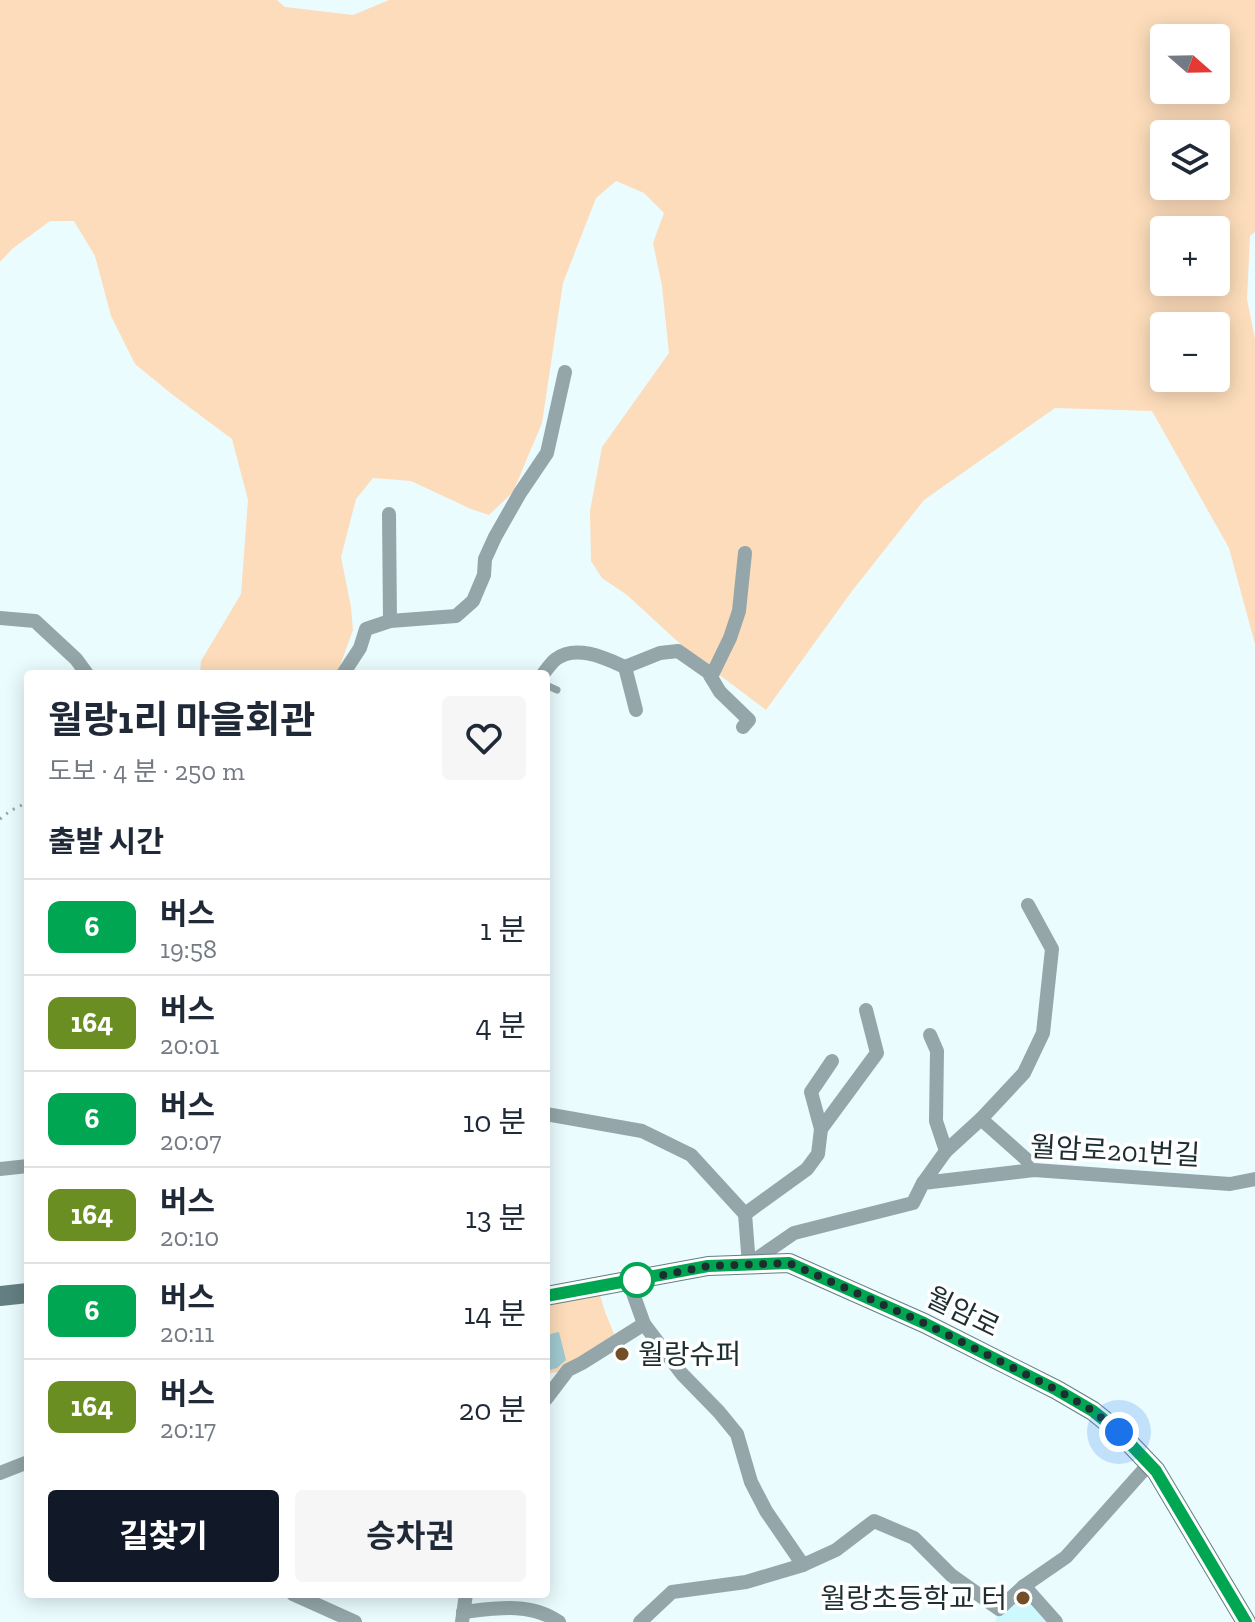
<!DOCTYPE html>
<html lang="ko">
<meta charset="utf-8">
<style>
body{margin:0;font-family:"Zilla Slab","Noto Sans KR",serif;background:#f6f6f7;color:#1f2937;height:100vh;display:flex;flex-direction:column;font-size:30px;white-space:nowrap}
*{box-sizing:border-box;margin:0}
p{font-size:26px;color:#747a83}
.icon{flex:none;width:44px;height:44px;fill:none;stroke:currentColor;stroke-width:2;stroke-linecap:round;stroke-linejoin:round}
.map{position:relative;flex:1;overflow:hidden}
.drawer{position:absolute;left:24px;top:670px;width:526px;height:928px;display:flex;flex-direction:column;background:#fff;border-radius:8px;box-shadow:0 4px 20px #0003}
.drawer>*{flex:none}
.badge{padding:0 16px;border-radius:12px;font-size:28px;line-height:52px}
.needle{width:52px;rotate:110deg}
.tools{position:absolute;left:1150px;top:24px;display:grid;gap:16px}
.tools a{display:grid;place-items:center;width:80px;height:80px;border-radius:8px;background:#fff;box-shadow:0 4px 20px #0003;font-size:40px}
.you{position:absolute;width:40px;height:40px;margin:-20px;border:6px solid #fff;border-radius:50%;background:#1a73e8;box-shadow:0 0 0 12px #1a73e833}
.map>.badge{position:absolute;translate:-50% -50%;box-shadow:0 0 0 4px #fff}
h2{padding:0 24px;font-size:30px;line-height:72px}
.round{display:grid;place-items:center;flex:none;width:84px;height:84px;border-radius:8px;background:#f6f6f7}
.summary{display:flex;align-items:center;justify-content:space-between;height:136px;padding:0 24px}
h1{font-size:38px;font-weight:700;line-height:60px}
.action{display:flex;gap:16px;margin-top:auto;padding:16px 24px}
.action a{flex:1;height:92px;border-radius:8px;background:#111827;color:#fff;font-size:32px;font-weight:700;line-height:92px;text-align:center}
.action a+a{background:#f6f6f7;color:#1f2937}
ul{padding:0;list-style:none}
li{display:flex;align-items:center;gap:24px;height:96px;padding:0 24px;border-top:2px solid #e0e1e3}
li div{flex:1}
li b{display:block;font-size:30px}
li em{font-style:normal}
li .badge{min-width:88px;font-weight:700;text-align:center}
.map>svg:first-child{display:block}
</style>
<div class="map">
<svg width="1255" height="1622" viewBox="0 0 1255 1622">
<rect width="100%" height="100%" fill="#ebfcff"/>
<path fill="#cdf8fe" d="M1024,1586L1056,1622H995L999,1609Z"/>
<g fill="#fcdcba" fill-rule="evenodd">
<path d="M0,0H277L285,7L353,15L389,0H1255V232L1250,236L1247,299L1255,339V644L1229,548L1152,411L1055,408L924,500L852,591L766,710L689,652L627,595L602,578L591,561L590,511L602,447L669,353L662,286L653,243L664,213L644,193L616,181L596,198L563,283L542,423L513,492L489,515L471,509L411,481L373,478L356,499L341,557L351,607L353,630L337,674H200L201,661L241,594L248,500L232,439L173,395L135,364L111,316L95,256L74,221H50L12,249L0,262ZM1164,38H1216V90H1164ZM1164,134H1216V186H1164ZM1164,230H1216V282H1164ZM1164,326H1216V378H1164Z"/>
<path d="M598,1288L605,1312L617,1341L568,1370L546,1374V1296Z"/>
</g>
<path fill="#a0cad1" d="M559,1332L566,1360L557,1368L546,1371V1335Z"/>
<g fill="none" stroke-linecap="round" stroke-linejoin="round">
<path stroke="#94a5a8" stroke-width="3" stroke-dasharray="2 6" stroke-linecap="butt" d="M0,819L10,811L28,802"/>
<path stroke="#94a6a9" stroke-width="7" d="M546,685L557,690"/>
<g stroke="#94a6a9" stroke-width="14">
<path d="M0,618L35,621L76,659L87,674"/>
<path d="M390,621L456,616L473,601L484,575L485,559L495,537L520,493L547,453L565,372"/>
<path d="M625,667L660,653L678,651L708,672L720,692L749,720L743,727"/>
<path d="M343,674L360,648L366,629L390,621L389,514"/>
<path d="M543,674C547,669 551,663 556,659C576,644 605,658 625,667L636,710"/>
<path d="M711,677L730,638L739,611L745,553"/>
<path d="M546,1114L642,1131L691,1155L745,1214L749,1265"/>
<path d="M981,1119L1024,1073L1043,1033L1052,949L1028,905"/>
<path d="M821,1129L877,1053L866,1010"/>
<path d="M946,1151L981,1119L1027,1160"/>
<path d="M0,1169L28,1166"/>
<path d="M923,1183L946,1151L936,1121L937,1051L930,1035"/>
<path d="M745,1214L807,1169L818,1154L821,1129L811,1092L832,1061"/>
<path d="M749,1264L794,1233L913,1203L923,1183L1034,1170L1230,1184L1255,1179"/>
<path d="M644,1324L682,1374L719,1412L737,1434L751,1482L766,1511L803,1565L836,1550L874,1521L914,1538L951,1575L999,1609L1024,1586L1066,1557L1149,1464"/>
<path d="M546,1399L568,1370L582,1363L644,1324L629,1282"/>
<path d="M0,1473L28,1462"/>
<path d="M1024,1586L1056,1622"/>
<path d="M293,1594L355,1622"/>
<path d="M463,1612C496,1608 531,1602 559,1622"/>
<path d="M462,1622L466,1594"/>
<path d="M640,1622L672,1592L746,1582L803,1565"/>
</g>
<g stroke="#647f83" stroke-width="20">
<path d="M0,1296L28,1293"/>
<path d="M546,1296L708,1266L789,1263L924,1323L1057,1390L1093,1411L1119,1432L1156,1471L1246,1622"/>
</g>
</g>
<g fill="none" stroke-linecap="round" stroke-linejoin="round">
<g stroke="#fff" stroke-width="18">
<path id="line" d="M546,1296L708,1266L789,1263L924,1323L1057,1390L1093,1411L1119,1432L1156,1471L1246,1622"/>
</g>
<use href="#line" stroke="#00a651" stroke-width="12"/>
<path stroke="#1d2e31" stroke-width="8" stroke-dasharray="0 14.4" d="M637,1280L629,1282L708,1266L789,1263L924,1323L1057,1390L1093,1411L1119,1432"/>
</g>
<circle fill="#fff" stroke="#00a651" stroke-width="4" cx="637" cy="1280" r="16"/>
<g fill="#724f28" stroke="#fff" stroke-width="3">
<circle cx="622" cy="1354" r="8"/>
<circle cx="1023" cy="1598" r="8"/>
</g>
<g text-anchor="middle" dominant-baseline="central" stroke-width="7" stroke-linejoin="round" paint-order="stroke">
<g font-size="28" fill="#1d2e31" stroke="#fff">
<text transform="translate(1115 1151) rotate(3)">월암로201번길</text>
<text transform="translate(963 1312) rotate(26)">월암로</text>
</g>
<g font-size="28" fill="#1d2e31" stroke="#fff" text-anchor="start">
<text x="638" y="1354">월랑슈퍼</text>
<text x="1007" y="1598" text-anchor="end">월랑초등학교 터</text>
</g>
</g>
</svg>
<div class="tools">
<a><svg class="needle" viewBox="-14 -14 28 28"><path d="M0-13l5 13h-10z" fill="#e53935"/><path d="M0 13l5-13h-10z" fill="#747a83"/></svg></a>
<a><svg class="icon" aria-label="layers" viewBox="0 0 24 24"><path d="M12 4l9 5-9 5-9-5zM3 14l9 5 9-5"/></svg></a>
<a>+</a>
<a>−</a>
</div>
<div class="you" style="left:1119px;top:1432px"></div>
<section class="drawer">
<div class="summary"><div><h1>월랑1리 마을회관</h1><p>도보 · 4 분 · 250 m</p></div><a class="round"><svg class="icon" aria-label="heart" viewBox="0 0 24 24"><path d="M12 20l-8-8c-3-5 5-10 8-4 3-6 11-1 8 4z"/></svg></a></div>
<h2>출발 시간</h2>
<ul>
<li><span class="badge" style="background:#00a651;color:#fff">6</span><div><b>버스</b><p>19:58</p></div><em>1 분</em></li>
<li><span class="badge" style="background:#6b8e23;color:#fff">164</span><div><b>버스</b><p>20:01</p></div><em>4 분</em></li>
<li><span class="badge" style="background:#00a651;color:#fff">6</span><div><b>버스</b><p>20:07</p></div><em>10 분</em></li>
<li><span class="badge" style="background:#6b8e23;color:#fff">164</span><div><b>버스</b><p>20:10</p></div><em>13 분</em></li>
<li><span class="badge" style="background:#00a651;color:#fff">6</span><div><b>버스</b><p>20:11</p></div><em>14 분</em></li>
<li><span class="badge" style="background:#6b8e23;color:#fff">164</span><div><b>버스</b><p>20:17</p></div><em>20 분</em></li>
</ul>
<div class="action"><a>길찾기</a><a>승차권</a></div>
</section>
</div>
